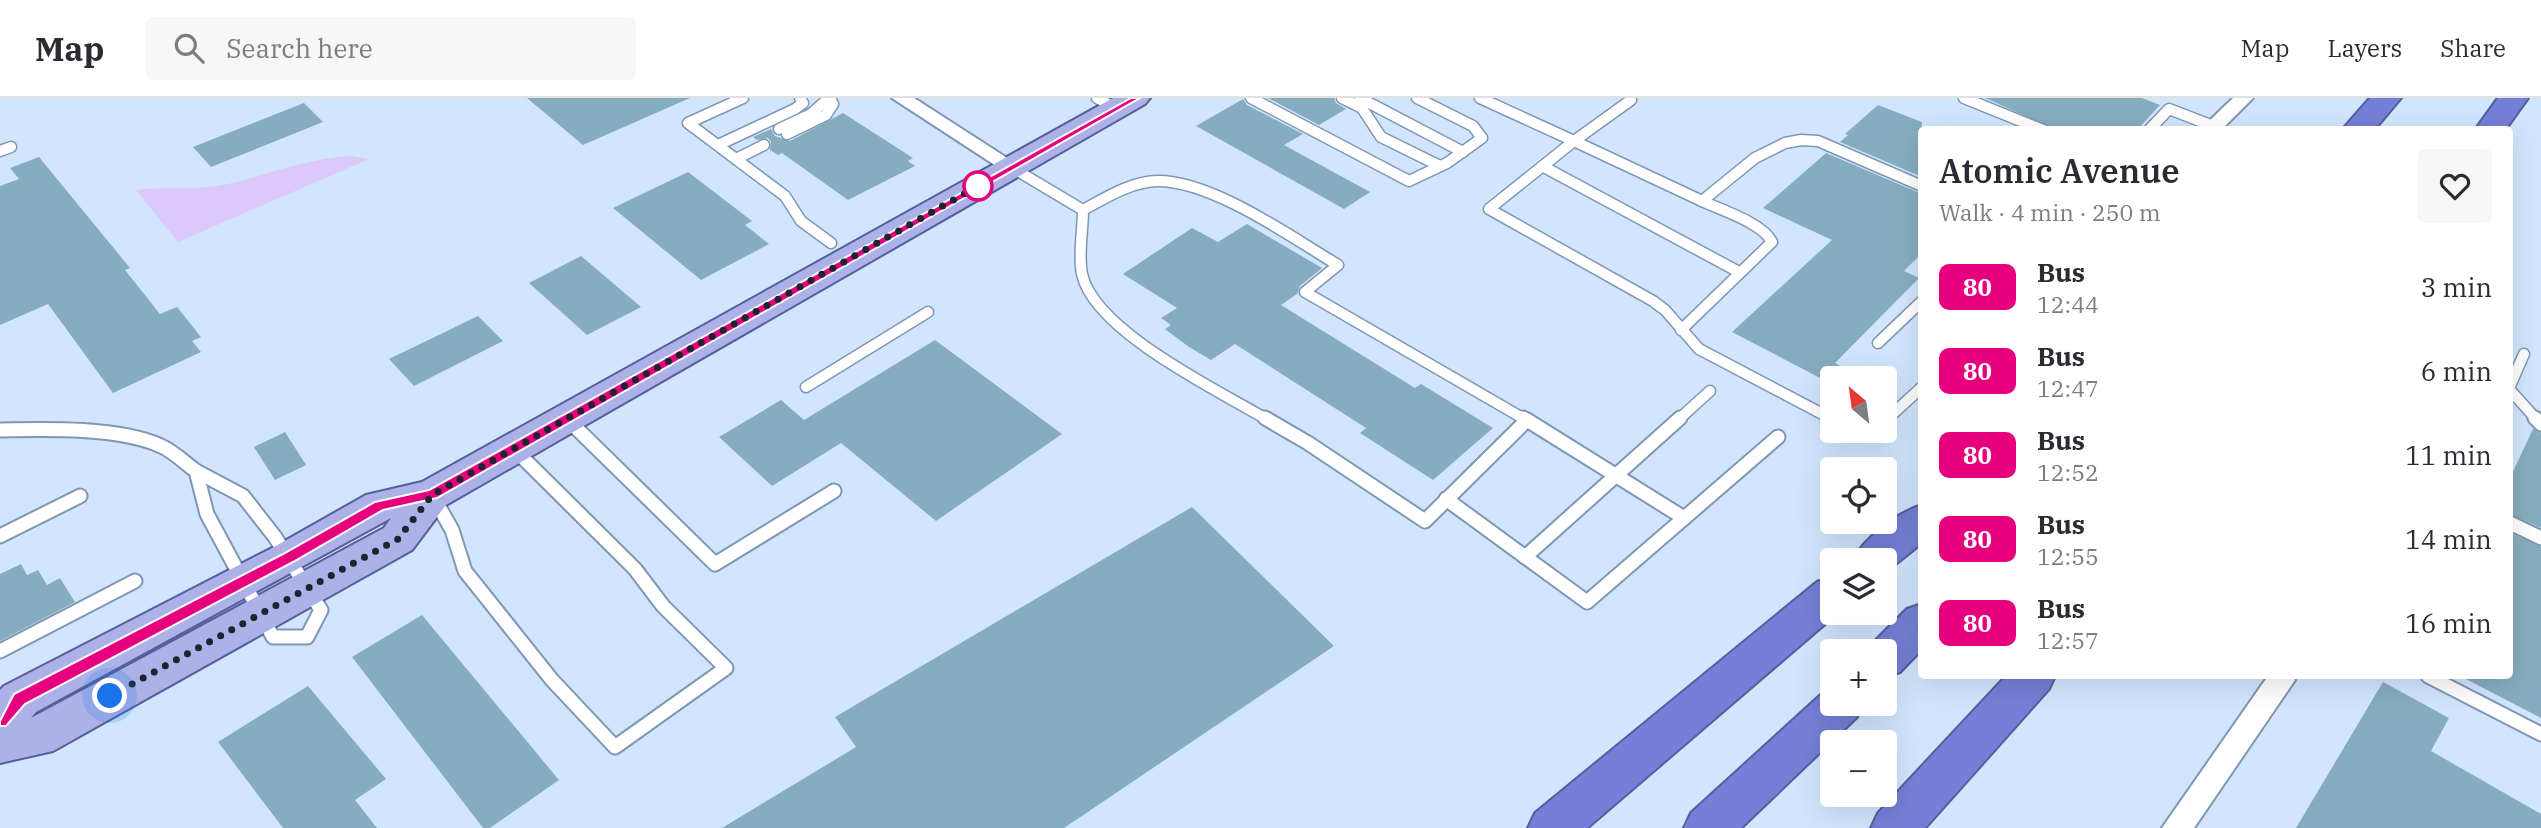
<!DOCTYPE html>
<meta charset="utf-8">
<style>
body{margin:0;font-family:"IBM Plex Serif",serif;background:#f7f7f7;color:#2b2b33;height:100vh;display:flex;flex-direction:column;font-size:26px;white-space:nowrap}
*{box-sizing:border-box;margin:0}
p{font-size:23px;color:#7c7c81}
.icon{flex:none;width:38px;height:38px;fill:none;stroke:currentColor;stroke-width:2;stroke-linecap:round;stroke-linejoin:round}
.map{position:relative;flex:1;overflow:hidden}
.side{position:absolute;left:1918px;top:28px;width:595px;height:553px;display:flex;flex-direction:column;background:#fff;border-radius:7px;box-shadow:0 7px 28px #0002}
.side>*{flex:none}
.badge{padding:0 14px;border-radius:10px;font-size:24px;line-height:46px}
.needle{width:46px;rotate:331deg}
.controls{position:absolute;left:1820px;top:268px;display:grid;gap:14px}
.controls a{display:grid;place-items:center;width:77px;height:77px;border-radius:7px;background:#fff;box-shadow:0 7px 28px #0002;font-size:35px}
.you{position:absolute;width:35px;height:35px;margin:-18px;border:5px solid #fff;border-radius:50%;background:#1a73e8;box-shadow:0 0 0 10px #1a73e833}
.map>.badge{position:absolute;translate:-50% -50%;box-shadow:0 0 0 4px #fff}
.round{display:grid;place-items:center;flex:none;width:74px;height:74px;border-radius:7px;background:#f7f7f7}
.headline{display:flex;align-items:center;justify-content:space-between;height:119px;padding:0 21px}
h1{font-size:33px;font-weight:600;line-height:52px}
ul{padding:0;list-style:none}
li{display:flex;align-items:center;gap:21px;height:84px;padding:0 21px}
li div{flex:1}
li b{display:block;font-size:26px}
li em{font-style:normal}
li .badge{min-width:77px;font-weight:700;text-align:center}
header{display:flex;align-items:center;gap:42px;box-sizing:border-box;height:98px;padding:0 35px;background:#fff;border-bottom:2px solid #e1e1e2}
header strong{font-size:33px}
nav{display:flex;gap:38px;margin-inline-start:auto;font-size:24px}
.search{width:490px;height:63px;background:#f7f7f7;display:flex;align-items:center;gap:18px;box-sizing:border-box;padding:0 24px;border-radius:7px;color:#7c7c81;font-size:26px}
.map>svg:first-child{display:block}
</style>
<header>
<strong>Map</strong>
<div class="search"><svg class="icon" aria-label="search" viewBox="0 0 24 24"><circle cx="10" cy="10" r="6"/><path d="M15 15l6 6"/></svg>Search here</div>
<nav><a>Map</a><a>Layers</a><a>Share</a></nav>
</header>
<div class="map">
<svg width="2541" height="730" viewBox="0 0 2541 730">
<rect width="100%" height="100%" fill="#d1e6fe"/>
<path fill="#dcc9fc" d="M351,58L369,61L178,144L136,92C167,88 197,93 228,86C269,76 309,60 351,58Z"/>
<g fill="#86adbf">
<path d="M527,0H690L583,47Z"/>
<path d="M1268,0H1334L1336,5L1346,11L1319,27Z"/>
<path d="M1985,0H2142L2160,7L2137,32H2057Z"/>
<path d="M1243,1L1247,7L1303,36L1284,47L1370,94L1344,111L1196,28Z"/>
<path d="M304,5L323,24L211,69L193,49Z"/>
<path d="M1878,7L1922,24V79L1840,44L1848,37L1845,36Z"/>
<path d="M843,15L913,60L908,63L915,68L848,102L782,55L778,57L770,52L771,44L768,40L757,42L753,39L771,31L775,38L790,43Z"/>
<path d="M1826,55L1922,96V155L1904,173L1919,180L1835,265L1862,280H1820L1732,234L1832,142L1763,110Z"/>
<path d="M39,59L130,170L125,172L160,216L177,209L201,239L192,243L201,254L113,295L48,206L0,227V88L19,81L10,70Z"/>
<path d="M688,74L752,123L745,127L769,146L701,182L613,110Z"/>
<path d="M1247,126L1322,170L1300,188L1297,196L1281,207L1415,290L1421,286L1493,330L1433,382L1360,335L1366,330L1235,246L1211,262L1189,249L1165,231L1171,227L1161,220L1177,210L1123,176L1192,130L1218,144Z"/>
<path d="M581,158L641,209L587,237L529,185Z"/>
<path d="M478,218L503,243L414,288L389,261Z"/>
<path d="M935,242L1062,336L936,423L841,345L772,388L719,339L781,302L804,322Z"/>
<path d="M2533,331L2541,335V430L2510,416V380Z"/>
<path d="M285,334L306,367L275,382L254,349Z"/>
<path d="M1192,409L1334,548L1064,730H722L856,649L835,619Z"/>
<path d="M2510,435L2541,449V620L2460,578H2510Z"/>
<path d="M21,466L27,477L38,472L47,487L60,480L75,504L0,543V476Z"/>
<path d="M422,517L559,682L490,730H483L352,559Z"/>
<path d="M2383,584L2449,620L2431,653L2541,716V730H2296Z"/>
<path d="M308,588L386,681L355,702L377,730H283L218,644Z"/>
</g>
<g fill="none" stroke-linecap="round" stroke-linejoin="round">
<g stroke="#7f97b3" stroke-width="13">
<g id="service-far1">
<path d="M743,0L688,25L785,98L801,123L831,145"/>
<path d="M1097,0L1116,10"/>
<path d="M1251,0L1409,83L1447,65L1482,40L1473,28L1417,0"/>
<path d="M1342,0L1362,10L1381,39L1440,68"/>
<path d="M1360,0L1463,54"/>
<path d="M1480,0L1574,43L1631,2"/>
<path d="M1964,0L2043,32"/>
<path d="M779,31L811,16L829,0"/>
<path d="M2149,32L2169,11L2213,28"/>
<path d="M787,36L826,17L833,6L830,0"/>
<path d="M718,47L795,11L803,5L800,0"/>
<path d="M0,53L11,49"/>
<path d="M736,61L764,47"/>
<path d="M1011,69L1083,112"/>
<path d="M1544,69L1739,174"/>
<path d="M1702,103L1574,43L1489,111L1653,203L1665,212L1699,251L1832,321"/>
<path d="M1083,112C1083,132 1078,157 1082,176C1094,233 1219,293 1268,322"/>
<path d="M1083,112C1105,100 1132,83 1158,83C1213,83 1291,139 1338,167L1305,194L1526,322"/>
<path d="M1681,232L1772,144C1763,125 1721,112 1702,103L1755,60L1785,45L1801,42L1818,43L1922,88"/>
<path d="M1878,245L1922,203"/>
<path d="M2510,288L2524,256"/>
<path d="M806,289L928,214"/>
<path d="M2510,292L2537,322"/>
<path d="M1678,322L1710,293"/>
<path d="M1886,322L1922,289"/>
</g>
</g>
<g stroke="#7f97b3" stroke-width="17">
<g id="service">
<path d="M1265,320L1308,345L1425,423L1527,322L1523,320"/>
<path d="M1830,320L1832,321"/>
<path d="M2535,320L2541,326"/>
<path d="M567,321L715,466L834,393"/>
<path d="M1527,322L1684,420"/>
<path d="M1885,322L1888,320"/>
<path d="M0,332C45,331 119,329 161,348C173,353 185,365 196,373"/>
<path d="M196,373L243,398L275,439L321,512L307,539H273L207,416Z"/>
<path d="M434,400L452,432L465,473L552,582L615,649L726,570L663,508L635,471L514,351"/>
<path d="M1446,401L1587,504L1778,339"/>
<path d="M2510,425L2541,440"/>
<path d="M0,438L80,398"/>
<path d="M1525,459L1680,320"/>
<path d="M0,553L135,483"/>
<path d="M2428,578L2541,636"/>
</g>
</g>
<g stroke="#7f97b3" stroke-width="4">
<g id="minor">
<path d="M892,0H914L1021,69L1018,73H1004Z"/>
<path d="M2233,0H2253L2221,32H2200Z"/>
<path d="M2268,578H2293L2295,582L2194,730H2162Z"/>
</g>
</g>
<g stroke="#565f9c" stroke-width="4">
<path id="primary" d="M1113,0H1150L1145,6L446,407L412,452L53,653L0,665V592L4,588L274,449L366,397L422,384ZM391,420L384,430L31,620L36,614Z"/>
</g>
<g stroke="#565f9c" stroke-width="4">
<g id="motorway">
<path d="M2370,0H2401L2374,32H2342Z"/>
<path d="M2498,0H2528L2505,32H2475Z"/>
<path d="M1922,407V445L1887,473L1885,474V462H1853C1864,440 1897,415 1922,407Z"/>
<path d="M1832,479V514H1839L1587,730H1528L1535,715L1817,484Z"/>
<path d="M1922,506V551L1900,574L1885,579V553H1867L1870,548L1907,511Z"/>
<path d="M2006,578H2055L2049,591L1925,730H1871L1878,715Z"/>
<path d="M1832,590V606H1863L1857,619L1741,730H1684L1691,715L1825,593Z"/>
</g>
</g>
<use href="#service-far1" stroke="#fff" stroke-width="10"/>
<use href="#service" stroke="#fff" stroke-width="13"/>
<use href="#minor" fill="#fff" fill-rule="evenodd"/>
<use href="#primary" fill="#acb2e7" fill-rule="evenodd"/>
<use href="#motorway" fill="#757fd7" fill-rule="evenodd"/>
</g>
<path fill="#e6007e" stroke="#fff" stroke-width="2" d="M1131,0H1140L437,400L383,412L293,464L25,606L6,628H0V623L14,596L283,456L375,404L429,392Z"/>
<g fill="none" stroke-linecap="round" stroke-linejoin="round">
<path stroke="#1b242f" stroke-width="7" stroke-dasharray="0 12.6" d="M110,598L398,441L432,397L978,88"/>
</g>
<circle fill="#fff" stroke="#e6007e" stroke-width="3.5" cx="978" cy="88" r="14"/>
</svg>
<div class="controls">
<a><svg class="needle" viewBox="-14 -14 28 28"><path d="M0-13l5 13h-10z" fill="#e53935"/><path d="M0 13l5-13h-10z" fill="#7c7c81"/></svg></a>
<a><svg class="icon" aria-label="locate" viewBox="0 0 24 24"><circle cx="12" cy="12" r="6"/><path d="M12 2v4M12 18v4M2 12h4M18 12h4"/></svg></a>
<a><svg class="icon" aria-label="layers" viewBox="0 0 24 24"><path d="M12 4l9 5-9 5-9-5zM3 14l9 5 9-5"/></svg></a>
<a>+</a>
<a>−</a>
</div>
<div class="you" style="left:110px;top:598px"></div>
<section class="side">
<div class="headline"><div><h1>Atomic Avenue</h1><p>Walk · 4 min · 250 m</p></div><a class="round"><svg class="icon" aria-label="heart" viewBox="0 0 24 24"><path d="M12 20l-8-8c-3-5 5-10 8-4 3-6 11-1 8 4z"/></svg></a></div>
<ul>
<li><span class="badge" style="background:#e6007e;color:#fff">80</span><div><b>Bus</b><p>12:44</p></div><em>3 min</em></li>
<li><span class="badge" style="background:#e6007e;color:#fff">80</span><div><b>Bus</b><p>12:47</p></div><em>6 min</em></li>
<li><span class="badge" style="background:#e6007e;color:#fff">80</span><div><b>Bus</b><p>12:52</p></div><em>11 min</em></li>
<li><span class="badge" style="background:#e6007e;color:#fff">80</span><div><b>Bus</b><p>12:55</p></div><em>14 min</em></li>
<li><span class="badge" style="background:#e6007e;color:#fff">80</span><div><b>Bus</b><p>12:57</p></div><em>16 min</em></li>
</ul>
</section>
</div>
